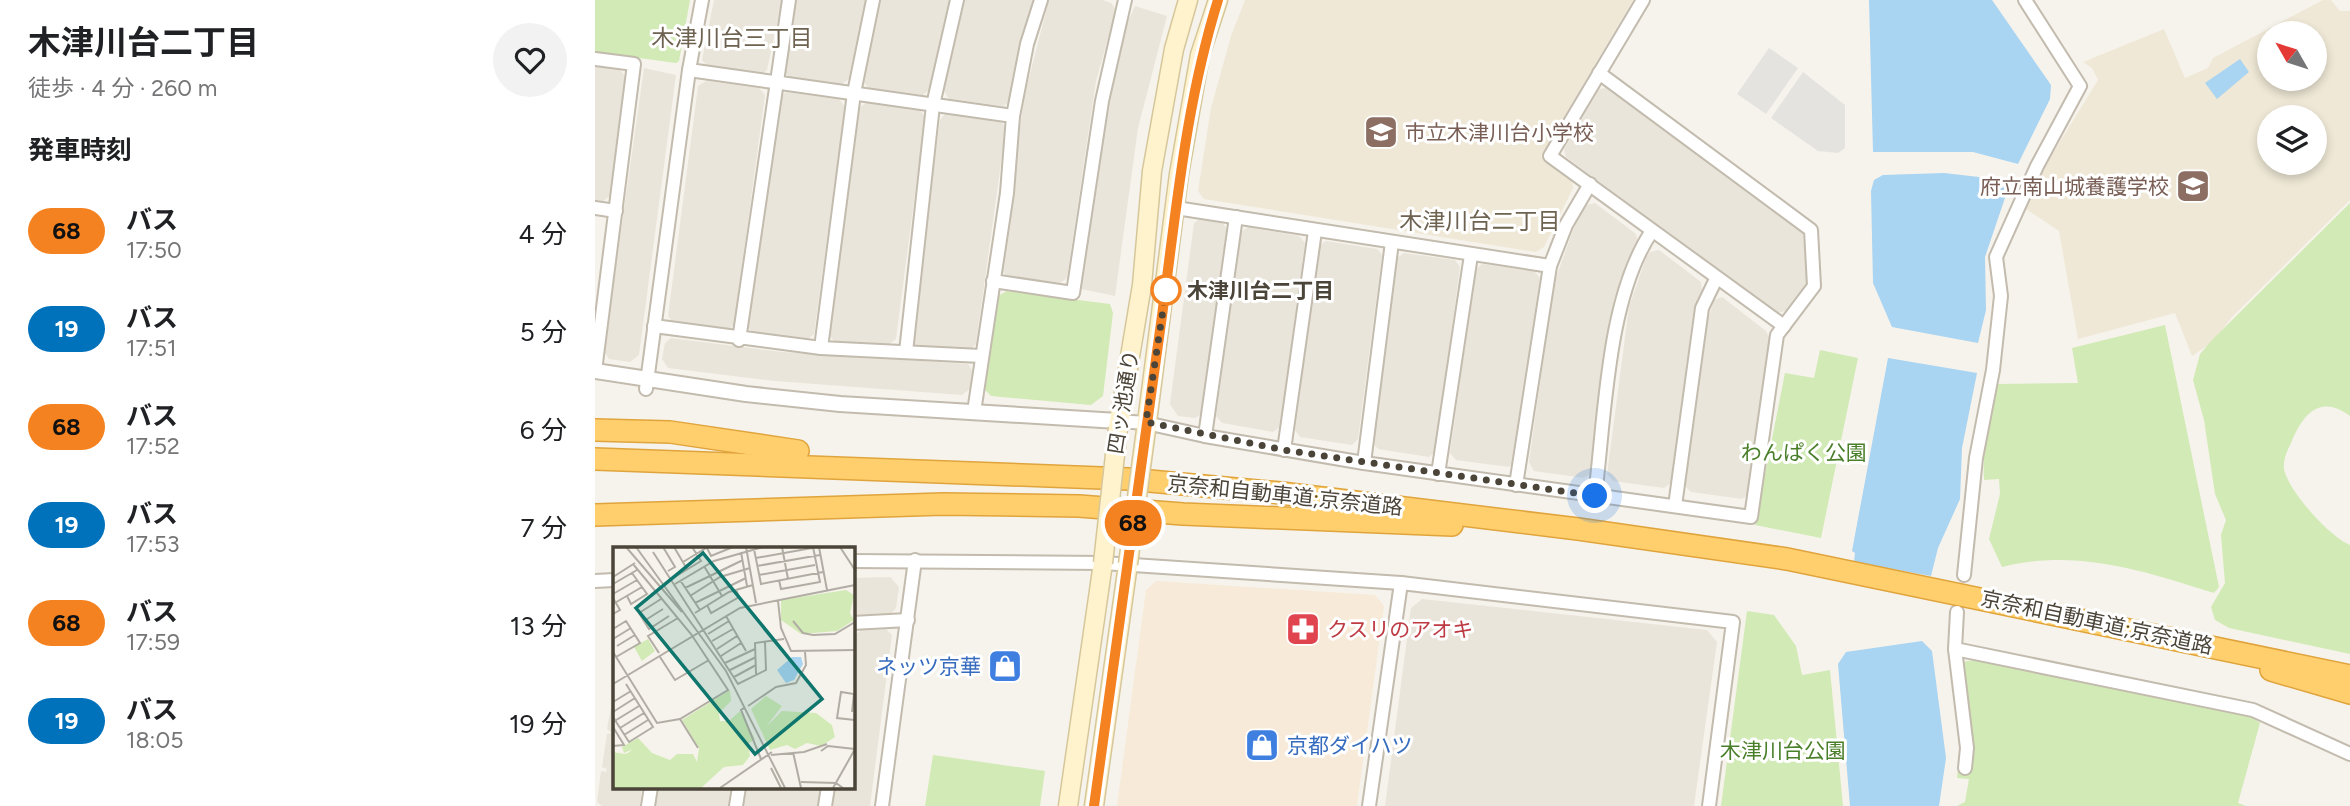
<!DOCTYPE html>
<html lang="ja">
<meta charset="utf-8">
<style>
body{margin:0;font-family:Figtree,"Noto Sans JP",sans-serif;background:#f2f2f2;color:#202124;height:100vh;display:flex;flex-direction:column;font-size:26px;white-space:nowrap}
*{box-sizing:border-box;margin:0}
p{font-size:23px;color:#757577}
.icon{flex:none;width:38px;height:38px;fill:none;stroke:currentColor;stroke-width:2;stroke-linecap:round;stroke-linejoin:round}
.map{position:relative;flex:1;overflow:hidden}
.drawer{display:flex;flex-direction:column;background:#fff;width:595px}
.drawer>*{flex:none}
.badge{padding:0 14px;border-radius:23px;font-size:24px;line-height:46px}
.needle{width:46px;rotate:309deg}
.fabs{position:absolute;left:1662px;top:21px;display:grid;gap:14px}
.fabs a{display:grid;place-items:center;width:70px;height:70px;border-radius:50%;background:#fff;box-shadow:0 4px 10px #0003;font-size:35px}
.you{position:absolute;width:35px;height:35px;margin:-18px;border:5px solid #fff;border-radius:50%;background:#1a73e8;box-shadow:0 0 0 10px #1a73e833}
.map>.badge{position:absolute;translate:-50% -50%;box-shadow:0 0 0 4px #fff}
h2{padding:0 28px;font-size:26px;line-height:63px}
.round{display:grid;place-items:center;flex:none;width:74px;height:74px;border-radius:37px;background:#f2f2f2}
.head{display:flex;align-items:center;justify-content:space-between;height:119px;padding:0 28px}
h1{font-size:33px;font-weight:700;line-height:52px}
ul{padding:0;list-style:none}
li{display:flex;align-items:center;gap:21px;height:98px;padding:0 28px}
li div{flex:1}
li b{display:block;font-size:26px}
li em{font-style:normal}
li .badge{min-width:77px;font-weight:700;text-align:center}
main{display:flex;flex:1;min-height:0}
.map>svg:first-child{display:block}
</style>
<main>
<section class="drawer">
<div class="head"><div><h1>木津川台二丁目</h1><p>徒歩 · 4 分 · 260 m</p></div><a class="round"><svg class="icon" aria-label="heart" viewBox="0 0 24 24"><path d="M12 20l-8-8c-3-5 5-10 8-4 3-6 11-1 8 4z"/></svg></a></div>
<h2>発車時刻</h2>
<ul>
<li><span class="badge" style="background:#f58220;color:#111">68</span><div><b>バス</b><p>17:50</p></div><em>4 分</em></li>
<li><span class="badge" style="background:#0072bc;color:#fff">19</span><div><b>バス</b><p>17:51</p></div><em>5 分</em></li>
<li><span class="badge" style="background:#f58220;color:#111">68</span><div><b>バス</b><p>17:52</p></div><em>6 分</em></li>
<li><span class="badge" style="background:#0072bc;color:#fff">19</span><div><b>バス</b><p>17:53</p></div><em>7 分</em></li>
<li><span class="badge" style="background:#f58220;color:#111">68</span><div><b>バス</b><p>17:59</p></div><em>13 分</em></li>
<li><span class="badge" style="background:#0072bc;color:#fff">19</span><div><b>バス</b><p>18:05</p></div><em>19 分</em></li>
</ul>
</section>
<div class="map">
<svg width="1755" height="806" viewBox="0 0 1755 806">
<rect width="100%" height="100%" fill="#f6f3ec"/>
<g fill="#eae5da">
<path d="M119,0H187L172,70L167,74L113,67L107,60Z"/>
<path d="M202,0H271L254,79L247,84L194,77L188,70Z"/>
<path d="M285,0H354L335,89L328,95L274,88L268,82Z"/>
<path d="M370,0H439L415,102L408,106L354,99L349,91Z"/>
<path d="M454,0H508L516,3L521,10L501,81L472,278L465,283L412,276L406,270L429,97Z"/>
<path d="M540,6L572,16L543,128L520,296L486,289L509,113L527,36Z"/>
<path d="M0,66L25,70L31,77L15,196L8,201L0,200Z"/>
<path d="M49,68L81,75L44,355L35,362L14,359L9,351Z"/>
<path d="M111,81L164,88L170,95L139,325L132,331L78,323L73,316L103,86Z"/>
<path d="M1011,88L1208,233L1212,283L1191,311L1182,313L971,157L969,149L1004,89Z"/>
<path d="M191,92L244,99L250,107L219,334L213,339L159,334L153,327L184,98Z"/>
<path d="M271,103L325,110L330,117L301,339L294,344L239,341L234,335L265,107Z"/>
<path d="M351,113L405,121L411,127L381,344L375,350L321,346L315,340L345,120Z"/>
<path d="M1000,203L1041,234L1043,242L1028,276L1019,311L998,472L989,478L939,471L934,462L959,283L981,222L991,205Z"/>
<path d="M606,218L627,222L632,229L607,414L600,418L583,416L575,404L599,223Z"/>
<path d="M653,227L704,236L710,243L685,427L678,432L627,423L621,416L646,232Z"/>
<path d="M731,241L782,249L787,255L763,439L757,445L705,437L700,430L724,246Z"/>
<path d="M1064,250L1106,282L1107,290L1097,322L1076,483L1069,488L1018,481L1012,474L1034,307L1051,258L1055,252Z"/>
<path d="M809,253L860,260L865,267L841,451L834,457L783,449L777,442L802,258Z"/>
<path d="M887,264L939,271L945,278L919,462L914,467L861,460L855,453L880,270Z"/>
<path d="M1127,297L1171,331L1174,337L1154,494L1147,499L1096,492L1090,486L1111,325L1119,300Z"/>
<path d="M76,338L188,352L373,364L378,372L376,388L367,395L180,381L73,368L67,359L70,343Z"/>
<path d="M295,577L304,587L301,608L296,614L257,615V578Z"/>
<path d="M827,599L1112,630L1122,642L1099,806H790L816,608Z"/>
<path d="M291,629L297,635L275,806H237L240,787H257L260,635L266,630Z"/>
<path d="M18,697L19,787H47L45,806H7L2,802L6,771L11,772L12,769L7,767L12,734L17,733L12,729Z"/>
<path d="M62,787H136L133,806H59Z"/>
<path d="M151,787H225L223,806H148Z"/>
</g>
<path fill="#f7ead8" d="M561,581L780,595L789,606L762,806H522L551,590Z"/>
<g fill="#efe8d6" fill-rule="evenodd">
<path d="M650,0H1038L946,156L977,180L978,188L949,247L941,252L609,199L603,191L616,108L636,36Z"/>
<path d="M1728,0H1736L1745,11H1755V200L1636,318L1619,341L1597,356L1580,313L1483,339L1464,231L1431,209L1447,171L1503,80L1497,68L1488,62L1569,29L1590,78L1613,68L1618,58ZM1675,33H1720V79H1675ZM1675,117H1720V163H1675Z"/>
</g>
<g fill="#d2eab5">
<path d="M0,0H95L84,61L81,63L0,52Z"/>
<path d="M1755,203V416C1724,393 1707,416 1696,443C1692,451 1688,460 1689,469C1693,491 1735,537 1755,545V654L1634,628L1620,620L1616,607L1630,583L1626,535L1631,520L1620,494L1609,420L1598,380L1605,354L1617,340Z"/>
<path d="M412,291L515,304L518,313L508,396L496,405L396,396L390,390L403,296Z"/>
<path d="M1570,325L1624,587L1619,593C1549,571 1482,548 1407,567L1394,539L1405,494L1404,479L1389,480C1387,447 1395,416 1403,384L1483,383L1477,348Z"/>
<path d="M1225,350L1263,358L1226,538L1160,525L1190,373L1219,378Z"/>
<path d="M1152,611L1179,615L1201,646L1207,675L1235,670L1248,806H1126Z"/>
<path d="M1382,660L1654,715L1665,723L1643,803L1651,806H1362L1370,802L1374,779L1362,778L1366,740L1357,663Z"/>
<path d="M338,755L450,771L445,806H330Z"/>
</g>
<g fill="#e5e3e0">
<path d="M1174,48L1203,68L1171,114L1142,94Z"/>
<path d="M1208,72L1250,105V148L1243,153L1223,151L1176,118Z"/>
</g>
<g fill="#a9d4f2">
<path d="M1274,0H1397L1456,85L1455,99L1423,164L1378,152H1278Z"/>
<path d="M1645,59L1654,72L1622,99L1610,83Z"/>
<path d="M1349,173L1384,177L1413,189L1390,257L1391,310L1383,343L1297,327L1278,283L1276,191L1279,180L1288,175Z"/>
<path d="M1293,358L1382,373L1367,448L1365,499L1343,548L1336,576L1259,562L1260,553L1257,551Z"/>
<path d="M1327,641L1337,651L1351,758L1344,806H1255L1243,664L1251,652Z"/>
</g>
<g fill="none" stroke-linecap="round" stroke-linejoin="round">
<g stroke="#c2bbae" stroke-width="16">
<g id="minor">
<path d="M1048,0L955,156L1189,326"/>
<path d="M0,59L39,64L0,371"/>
<path d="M94,70L418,116"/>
<path d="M0,208L21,211"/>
<path d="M581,208L955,266"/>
<path d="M398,281L478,293L507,101L530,0"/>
<path d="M59,326L226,348L386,356"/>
<path d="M144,340L194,0"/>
<path d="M226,348L259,93L278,0"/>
<path d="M311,352L338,105L362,0"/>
<path d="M51,389L94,70L107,0"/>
<path d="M379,412L412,193L418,116L432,44L446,0"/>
<path d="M523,421L551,423L610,436L769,463L1156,517L1182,335L1219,286L1216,230L1004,73"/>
<path d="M610,436L641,217"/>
<path d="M689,450L720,231"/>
<path d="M769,463L797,242"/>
<path d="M843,474L876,255"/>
<path d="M921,485L955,266L971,225L995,184"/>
<path d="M1000,496C1010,416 1012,297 1057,231"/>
<path d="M1080,506L1107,308L1121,279"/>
<path d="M257,561L508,563L806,583L1138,622L1114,806"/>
<path d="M1369,575L1381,458L1398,370L1406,296L1401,257L1442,166L1485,86L1430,0"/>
<path d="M0,581L19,580"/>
<path d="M1362,612L1360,649L1658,710L1755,754"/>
<path d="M257,623L313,620"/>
<path d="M1360,649L1372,748L1370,768"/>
<path d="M53,806L56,787"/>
<path d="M141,806L144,787"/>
<path d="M230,806L233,787"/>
<path d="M287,806L320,560"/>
<path d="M774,806L806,583"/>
</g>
</g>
<g stroke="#c2bbae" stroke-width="18">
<path id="tertiary" d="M0,371L151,394L245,404L523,421"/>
</g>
<g stroke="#d6c79b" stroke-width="21">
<g id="secondary">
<path d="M523,428L547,285L557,171L579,49L593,0"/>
<path d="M551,430L584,174L605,55L623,0"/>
<path d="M473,806L508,563"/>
<path d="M499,806L533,564"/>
</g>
</g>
<g stroke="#e0a43c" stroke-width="24">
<g id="motorway">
<path d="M0,430L75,432L203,451"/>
<path d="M0,459L533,479L686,493L983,529L1192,559L1755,676"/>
<path d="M0,515L348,504L484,506L588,514L857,525"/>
<path d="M1676,670L1755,693"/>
</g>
</g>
<use href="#minor" stroke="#fff" stroke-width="12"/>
<use href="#tertiary" stroke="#fff" stroke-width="14"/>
<use href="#secondary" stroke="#fff3cd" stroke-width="18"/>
<use href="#motorway" stroke="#ffcf6e" stroke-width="21"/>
<g stroke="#d6c79b" stroke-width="21" stroke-linecap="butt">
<g id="secondary-bridge">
<path d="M508,563L523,428"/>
<path d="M533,564L551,430"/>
</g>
</g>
<use href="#secondary-bridge" stroke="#fff3cd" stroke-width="18"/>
</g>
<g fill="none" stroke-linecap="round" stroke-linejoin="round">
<g stroke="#fff" stroke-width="16">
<path id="line" d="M499,806C521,645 544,484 566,323C581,214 590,106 623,0"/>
</g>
<use href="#line" stroke="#f58220" stroke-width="10"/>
<path stroke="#4b4439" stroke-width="7" stroke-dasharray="0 12.6" d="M571,290L551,422L689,450L1000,496"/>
</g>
<defs>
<g id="school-square" transform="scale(1.75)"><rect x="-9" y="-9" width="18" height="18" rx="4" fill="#8d6e63" stroke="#fff"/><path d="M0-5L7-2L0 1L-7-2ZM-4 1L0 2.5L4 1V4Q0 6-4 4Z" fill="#fff"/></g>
<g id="pharmacy-square" transform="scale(1.75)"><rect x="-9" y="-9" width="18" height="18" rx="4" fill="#e0444e" stroke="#fff"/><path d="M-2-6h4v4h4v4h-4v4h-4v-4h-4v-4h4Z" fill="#fff"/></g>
<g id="shop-square" transform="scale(1.75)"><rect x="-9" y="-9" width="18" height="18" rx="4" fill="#3f7fe0" stroke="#fff"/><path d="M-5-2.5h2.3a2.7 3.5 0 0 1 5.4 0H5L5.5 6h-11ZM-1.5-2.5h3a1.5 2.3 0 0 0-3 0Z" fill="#fff"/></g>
</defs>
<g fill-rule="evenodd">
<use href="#school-square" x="786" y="132"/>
<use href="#school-square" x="1598" y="186"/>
<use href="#pharmacy-square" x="708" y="629"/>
<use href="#shop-square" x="410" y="666"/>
<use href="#shop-square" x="667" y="745"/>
</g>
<circle fill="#fff" stroke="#f58220" stroke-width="3.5" cx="571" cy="290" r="14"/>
<g text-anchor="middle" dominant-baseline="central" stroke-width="6" stroke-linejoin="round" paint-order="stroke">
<g font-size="21" fill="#785e54" stroke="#fff" text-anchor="start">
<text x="810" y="132">市立木津川台小学校</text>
<text x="1574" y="186" text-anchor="end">府立南山城養護学校</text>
</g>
<g font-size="21" font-weight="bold" fill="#4b4439" stroke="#fff" text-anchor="start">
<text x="592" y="290">木津川台二丁目</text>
</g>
<g font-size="21" fill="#4b4439" stroke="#fff">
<text transform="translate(528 402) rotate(-81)">四ッ池通り</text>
<text transform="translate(690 495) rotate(6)">京奈和自動車道;京奈道路</text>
<text transform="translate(1502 622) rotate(12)">京奈和自動車道;京奈道路</text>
</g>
<g font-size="21" fill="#4a7f2a" stroke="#fff">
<text x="1209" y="452">わんぱく公園</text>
<text x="1188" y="750">木津川台公園</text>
</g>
<g font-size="21" fill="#be3a42" stroke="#fff" text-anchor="start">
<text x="732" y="629">クスリのアオキ</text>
</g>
<g font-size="21" fill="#366cbe" stroke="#fff" text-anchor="end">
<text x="386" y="666">ネッツ京華</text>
<text x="692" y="745" text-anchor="start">京都ダイハツ</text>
</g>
<g font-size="23" fill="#6e6250" stroke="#fff">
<text x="137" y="38">木津川台三丁目</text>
<text x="885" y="221">木津川台二丁目</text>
</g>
</g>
<g transform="translate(18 547)">
<rect width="242" height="242" fill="#f6f3ec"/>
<path d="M233,43L241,48L237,66L241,73L224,84L188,87L168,73V53ZM35,92L42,104L29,114L21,100ZM117,143L118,154L106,166L107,174H116L127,164L142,192L135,197L137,209L130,218L111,220L88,241H0V205L12,207L15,206L20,202L11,206L9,200L25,191L39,206L57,213L64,207H80L84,215L86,201L69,173ZM153,149L169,159L153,180L169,164L203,166L219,178L222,190L208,199L194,196L182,202L174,198L157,203L138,162Z" fill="#d2eab5"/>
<path d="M179,110H188L190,117L181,133L173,136L164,123Z" fill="#a9d4f2"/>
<path fill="none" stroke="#b2ada4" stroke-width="2" d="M13,0L69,65M23,0L113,124L172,241M50,0L62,20L55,24M61,0L74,22M133,0L143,56M169,0L175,32M206,0L214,43M227,0L242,23M94,1L98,9L120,0M141,2L148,37L210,25M40,5L125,137L153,123L152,95M128,5L134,39M143,11L199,1M70,15L93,1M91,19L109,49M144,19L207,8M146,28L202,18M0,30L22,16M60,31L88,14L79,0M67,33L87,63M166,33L168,42L207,35L200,0M0,37L24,23M62,37L101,14L150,0M72,41L130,13M0,47L24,33M14,49L18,57L34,47L19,26M77,49L107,30L137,21M0,51L7,63L0,67M48,52L26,66L36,82L56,69M165,54L168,81L178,104L242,103M82,56L133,31M0,57L29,40M94,58L98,66L126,50L123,43M82,66L116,45L140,38M113,69L133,104M31,74L50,62M180,74L190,86L200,88L222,87L242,75M0,82L13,74L27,96L3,110M95,87L116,74M0,92L18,81M99,94L120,82M4,99L22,88M104,102L124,89M0,105L44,176L67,172L115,143L78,87L20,17M46,106L35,89L65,71M108,109L128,96M47,110L62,133L96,113M112,116L142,102M117,123L143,110M143,127L142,96L171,92M121,130L143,118M0,137L127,61L242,38M0,155L18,144M135,159L163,140L183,136L193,118L192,105M131,161L128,163L148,212M0,165L22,151M239,165L241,147L228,145L224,171L242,173M0,170L16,195L40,180L13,137M67,172L85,201M0,175L26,159M0,180L11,198L0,199M7,181L31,166M11,188L35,173M208,204L215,199L242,202M180,205L188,241M158,208L191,205L214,197M158,221L168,241M188,235L223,236L230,241M107,241L159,205M220,241L242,202"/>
<path fill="#0f766e" fill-opacity="0.15" stroke="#0f766e" stroke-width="3.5" d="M90,6L209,152L142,207L23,61Z"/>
<rect width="242" height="242" fill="none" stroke="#4b4439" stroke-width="3.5"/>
</g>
</svg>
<div class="fabs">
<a><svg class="needle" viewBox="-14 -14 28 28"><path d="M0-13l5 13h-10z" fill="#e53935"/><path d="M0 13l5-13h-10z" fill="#757577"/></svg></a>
<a><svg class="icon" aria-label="layers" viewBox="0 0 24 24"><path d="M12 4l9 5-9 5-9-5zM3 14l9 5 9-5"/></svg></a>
</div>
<div class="you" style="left:1000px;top:496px"></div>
<b class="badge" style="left:538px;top:523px;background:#f58220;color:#111">68</b>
</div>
</main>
